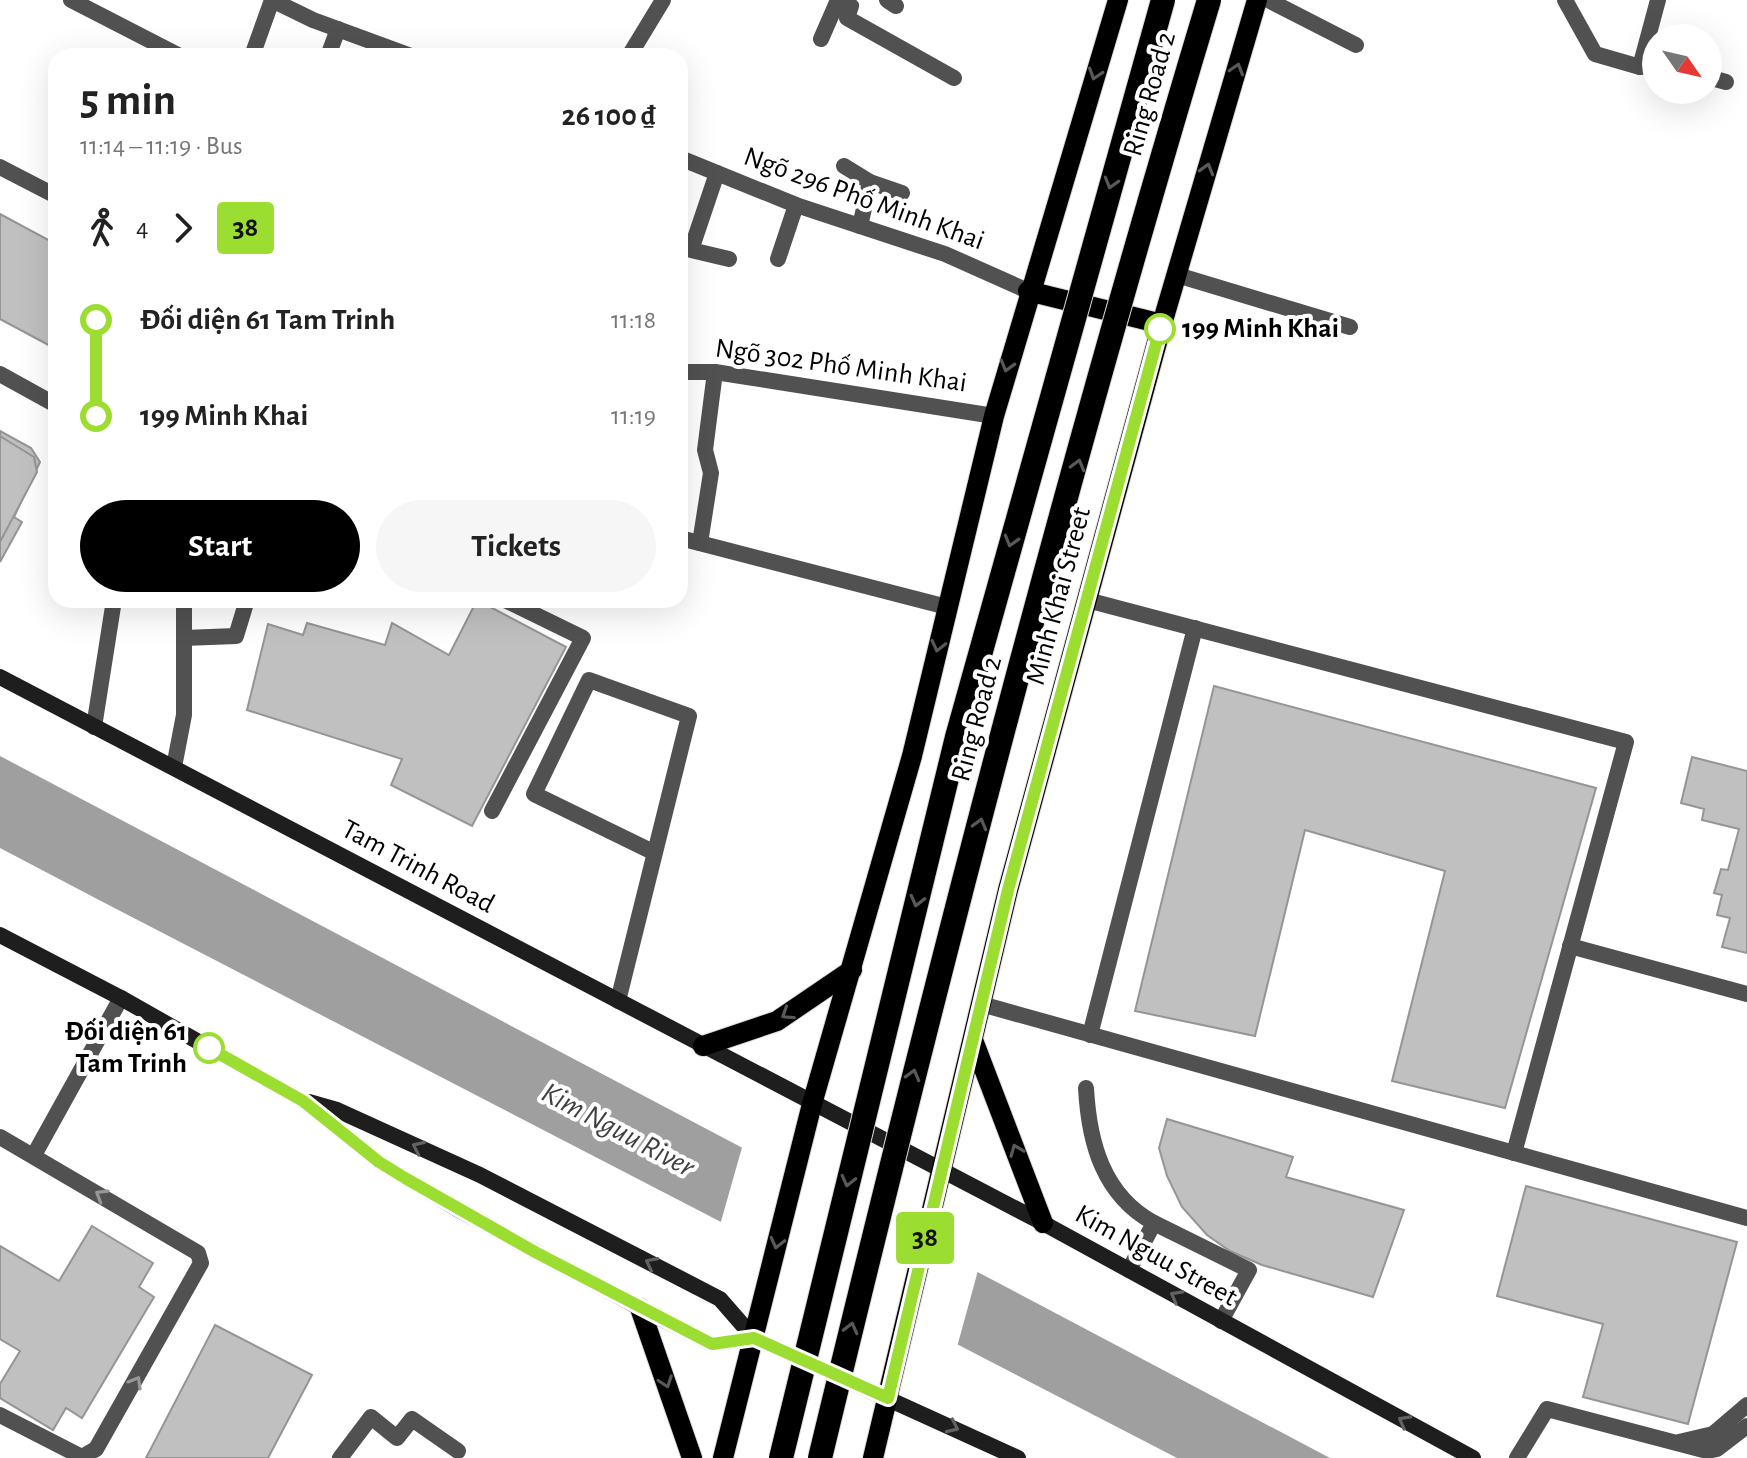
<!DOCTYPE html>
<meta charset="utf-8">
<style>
body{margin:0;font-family:"Alegreya Sans",sans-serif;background:#f6f6f6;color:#222;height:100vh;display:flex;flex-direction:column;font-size:30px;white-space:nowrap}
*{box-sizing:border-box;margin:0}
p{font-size:26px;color:#767676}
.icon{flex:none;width:44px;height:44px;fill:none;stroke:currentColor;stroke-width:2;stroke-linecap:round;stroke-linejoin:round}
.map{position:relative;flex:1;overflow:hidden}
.drawer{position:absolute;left:48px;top:48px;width:640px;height:560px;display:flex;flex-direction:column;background:#fff;border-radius:24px;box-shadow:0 8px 32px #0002}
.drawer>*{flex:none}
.badge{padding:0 16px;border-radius:6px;font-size:28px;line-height:52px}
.needle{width:52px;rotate:124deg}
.tools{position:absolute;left:1642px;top:24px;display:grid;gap:16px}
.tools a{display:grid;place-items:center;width:80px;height:80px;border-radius:50%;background:#fff;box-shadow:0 8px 32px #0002;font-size:40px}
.map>.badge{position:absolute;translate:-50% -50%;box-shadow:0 0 0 4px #fff}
.legs{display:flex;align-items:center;gap:12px;height:88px;padding:0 32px;font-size:26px}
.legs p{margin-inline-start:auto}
.summary{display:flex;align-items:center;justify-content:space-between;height:136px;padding:0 32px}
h1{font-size:44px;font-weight:700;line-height:60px}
.button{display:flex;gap:16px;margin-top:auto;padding:16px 32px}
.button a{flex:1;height:92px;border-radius:48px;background:#000;color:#fff;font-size:32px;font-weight:700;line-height:92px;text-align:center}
.button a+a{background:#f6f6f6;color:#222}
ul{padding:0 32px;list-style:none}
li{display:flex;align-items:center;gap:28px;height:96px;font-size:30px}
li i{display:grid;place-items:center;width:12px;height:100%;margin:0 10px;background:currentColor}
li i::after{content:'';width:20px;height:20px;margin:-10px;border:6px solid;border-radius:50%;background:#fff}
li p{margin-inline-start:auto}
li:first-child i{background:linear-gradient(#0000 50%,currentColor 0)}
li:last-child i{background:linear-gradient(currentColor 50%,#0000 0)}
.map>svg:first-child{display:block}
</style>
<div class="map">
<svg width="1747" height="1458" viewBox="0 0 1747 1458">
<rect width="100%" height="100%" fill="#fff"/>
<path fill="#9f9f9f" d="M0,756L1330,1458H1177L99,900L0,848Z"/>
<path fill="#fff" d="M743,1144L979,1267L957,1347L720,1225Z"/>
<g fill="#c0c0c0" stroke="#959595" stroke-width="2">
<path d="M0,214L56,244V349L0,319Z"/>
<path d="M0,431L31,448L40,462L14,517L22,522L0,562Z"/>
<path d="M0,436L34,457L37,472L0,542Z"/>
<path d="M477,600L566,647L472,826L391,785L402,759L247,710L268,624L303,635L307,623L385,645L392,623L449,655Z"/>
<path d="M1214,686L1596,788L1505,1108L1392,1081L1445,871L1305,830L1255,1036L1135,1011Z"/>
<path d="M1692,757L1747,771V953L1722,947L1730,918L1717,915L1722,895L1714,893L1721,869L1728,870L1739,829L1702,820L1704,809L1681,803Z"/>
<path d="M1167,1119L1293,1157L1286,1177L1404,1210L1373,1297L1262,1265L1230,1251L1207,1235L1182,1207L1167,1176L1159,1148Z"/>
<path d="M1526,1186L1737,1242L1688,1424L1583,1397L1603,1324L1497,1296Z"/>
<path d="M92,1226L153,1263L139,1287L154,1297L82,1418L66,1408L53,1430L0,1398V1384L20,1351L0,1339V1246L59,1281Z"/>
<path d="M215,1325L312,1375L268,1458H146Z"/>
</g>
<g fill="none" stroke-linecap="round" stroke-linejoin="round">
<g stroke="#dbdbdb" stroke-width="22">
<g id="primary">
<path d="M1028,291L1162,324"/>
<path d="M973,1040L1043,1223"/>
<path d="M703,1046L777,1021L852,970"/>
<path d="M640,1308L692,1458"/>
<path d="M723,1458L812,1104L912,756L994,416L1118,0"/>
<path d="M873,1458L1008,890L1162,324L1257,0"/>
</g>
</g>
<g stroke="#515151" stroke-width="16">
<path d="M842,0L851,6L847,18L954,78"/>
<path d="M887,0L896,6"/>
<path d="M821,39L838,0"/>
<path d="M252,56L272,0L313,20L411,56"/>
<path d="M328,56L338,29"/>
<path d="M629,56L663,0"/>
<path d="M1640,67L1658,0"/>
<path d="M1708,77L1726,82"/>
<path d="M680,158L796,205L945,254L1028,291"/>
<path d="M844,166L870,182L902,193"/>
<path d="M717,173L691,250L729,259"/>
<path d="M860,226L870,182"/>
<path d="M778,259L796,205"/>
<path d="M1177,275L1350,327"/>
<path d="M680,372H715L994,416"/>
<path d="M680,538L947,607"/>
<path d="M700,543L711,473L705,450L715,372"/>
<path d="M1087,600L1626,742L1514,1153"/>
<path d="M184,638L236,636L247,600"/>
<path d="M174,767L184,715V600"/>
<path d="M492,811L583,638L505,600"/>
<path d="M1570,946L1747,994"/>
<path d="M618,1001C641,906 665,811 689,716L589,680L534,794L655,853"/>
<path d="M981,1004L1747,1218"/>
<path d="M1090,1035L1195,628"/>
<path d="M1086,1088C1089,1143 1103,1195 1154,1223L1129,1270"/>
<path d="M1154,1223L1249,1270L1221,1321"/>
<path d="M1679,1442L1713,1434L1747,1405"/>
<path d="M340,1458L371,1417L397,1438L412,1419L458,1451"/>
<path d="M1517,1458L1547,1409L1707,1451L1717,1449L1747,1426"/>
</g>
<g stroke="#515151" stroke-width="16">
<path d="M71,0L180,56"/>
<path d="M1268,0L1356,45"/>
<path d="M1565,0L1595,54L1640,67"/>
<path d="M0,167L56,196"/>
<path d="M0,374L56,405"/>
<path d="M94,727L114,600"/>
<path d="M0,1137L198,1253L201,1263L96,1449L82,1457L0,1415"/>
<path d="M34,1155L121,998"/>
</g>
<g stroke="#1e1e1e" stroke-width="16">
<path d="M0,677L1043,1223L1473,1458"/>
<path d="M0,935L121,998L303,1101L379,1162L457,1209L640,1308L712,1344L754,1338"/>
<path d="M309,1102L337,1110L480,1175L720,1299L754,1338L1018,1458"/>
</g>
<use href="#primary" stroke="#000" stroke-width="20"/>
<g stroke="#dbdbdb" stroke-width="26" stroke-linecap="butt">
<g id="highway-bridge">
<path d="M781,1458L957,737L1163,0"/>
<path d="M820,1458C938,969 1064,481 1209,0"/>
</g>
</g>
<use href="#highway-bridge" stroke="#000" stroke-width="24"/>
</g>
<defs><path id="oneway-chevron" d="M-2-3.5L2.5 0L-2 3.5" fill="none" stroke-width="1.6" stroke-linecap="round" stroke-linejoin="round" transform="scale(2)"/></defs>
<g stroke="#595959">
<use href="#oneway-chevron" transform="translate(1237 69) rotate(-73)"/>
<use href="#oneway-chevron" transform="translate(1095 74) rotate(108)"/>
<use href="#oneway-chevron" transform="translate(1207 169) rotate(-74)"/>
<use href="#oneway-chevron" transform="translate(1111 183) rotate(106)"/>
<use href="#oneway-chevron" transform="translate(1007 366) rotate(106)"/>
<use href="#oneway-chevron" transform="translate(1078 465) rotate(-75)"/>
<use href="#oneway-chevron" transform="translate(1011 541) rotate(106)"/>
<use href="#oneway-chevron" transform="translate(938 646) rotate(103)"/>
<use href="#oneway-chevron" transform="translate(980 824) rotate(-75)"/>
<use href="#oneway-chevron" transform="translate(917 901) rotate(104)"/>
<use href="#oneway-chevron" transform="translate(787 1014) rotate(147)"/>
<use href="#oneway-chevron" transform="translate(913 1075) rotate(-75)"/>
<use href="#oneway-chevron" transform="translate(1016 1150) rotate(-112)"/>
<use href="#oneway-chevron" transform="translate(848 1181) rotate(104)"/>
<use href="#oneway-chevron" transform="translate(777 1243) rotate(104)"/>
<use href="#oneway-chevron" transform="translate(851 1328) rotate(-76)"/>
<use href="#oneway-chevron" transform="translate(666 1382) rotate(71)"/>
</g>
<g stroke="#626262">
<use href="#oneway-chevron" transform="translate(418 1147) rotate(-155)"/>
<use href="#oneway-chevron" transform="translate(651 1263) rotate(-153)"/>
<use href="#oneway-chevron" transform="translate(1176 1296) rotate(-151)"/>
<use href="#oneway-chevron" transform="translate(1404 1421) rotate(-151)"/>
<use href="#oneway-chevron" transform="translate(953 1427) rotate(25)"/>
</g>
<g stroke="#979797">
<use href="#oneway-chevron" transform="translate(101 1195) rotate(-149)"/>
<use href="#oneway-chevron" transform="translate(136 1382) rotate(-60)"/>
</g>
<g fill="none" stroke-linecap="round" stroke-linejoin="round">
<g stroke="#fff" stroke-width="18">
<path id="line-1" d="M209,1048L303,1101L379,1162L405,1178L535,1252L712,1344L754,1338L888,1398L1008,890L1160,329"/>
</g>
<use href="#line-1" stroke="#9cdd31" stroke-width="12"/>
</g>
<g fill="#fff" stroke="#9cdd31" stroke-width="4">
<circle cx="1160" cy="329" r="14"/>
<circle cx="209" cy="1048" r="14"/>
</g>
<g text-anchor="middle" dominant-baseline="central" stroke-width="8" stroke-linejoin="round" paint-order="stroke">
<g font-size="28" fill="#000" stroke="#fff">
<text transform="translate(1150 94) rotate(-74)">Ring Road 2</text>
<text transform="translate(864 199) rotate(20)">Ngõ 296 Phố Minh Khai</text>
<text transform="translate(841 366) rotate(8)">Ngõ 302 Phố Minh Khai</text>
<text transform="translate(1059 596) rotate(-75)">Minh Khai Street</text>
<text transform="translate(977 719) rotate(-75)">Ring Road 2</text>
<text transform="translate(418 867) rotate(28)">Tam Trinh Road</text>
<text transform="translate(1156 1256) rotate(29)">Kim Nguu Street</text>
</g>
<g font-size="28" font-weight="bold" fill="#000" stroke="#fff" text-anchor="start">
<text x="1182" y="329">199 Minh Khai</text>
<text x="187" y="1032" text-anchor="end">Đối diện 61<tspan x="187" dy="32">Tam Trinh</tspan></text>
</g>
<g font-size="30" font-style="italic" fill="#404040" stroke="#fff">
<text transform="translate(618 1130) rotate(28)">Kim Nguu River</text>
</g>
</g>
</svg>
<div class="tools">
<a><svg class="needle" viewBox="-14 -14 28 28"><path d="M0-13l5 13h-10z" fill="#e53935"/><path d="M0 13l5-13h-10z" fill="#767676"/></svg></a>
</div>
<b class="badge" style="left:925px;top:1238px;background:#9cdd31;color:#111">38</b>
<section class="drawer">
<div class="summary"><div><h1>5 min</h1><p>11:14 – 11:19 · Bus</p></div><b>26 100 ₫</b></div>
<div class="legs"><svg class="icon" aria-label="walk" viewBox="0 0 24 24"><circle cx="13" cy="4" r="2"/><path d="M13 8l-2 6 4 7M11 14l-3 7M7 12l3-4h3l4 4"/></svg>4<svg class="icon" aria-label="forward" viewBox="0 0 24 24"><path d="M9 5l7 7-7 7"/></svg><b class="badge" style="background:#9cdd31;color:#111">38</b></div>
<ul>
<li><i style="color:#9cdd31"></i><b>Đối diện 61 Tam Trinh</b><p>11:18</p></li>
<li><i style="color:#9cdd31"></i><b>199 Minh Khai</b><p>11:19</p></li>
</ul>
<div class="button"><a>Start</a><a>Tickets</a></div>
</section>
</div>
